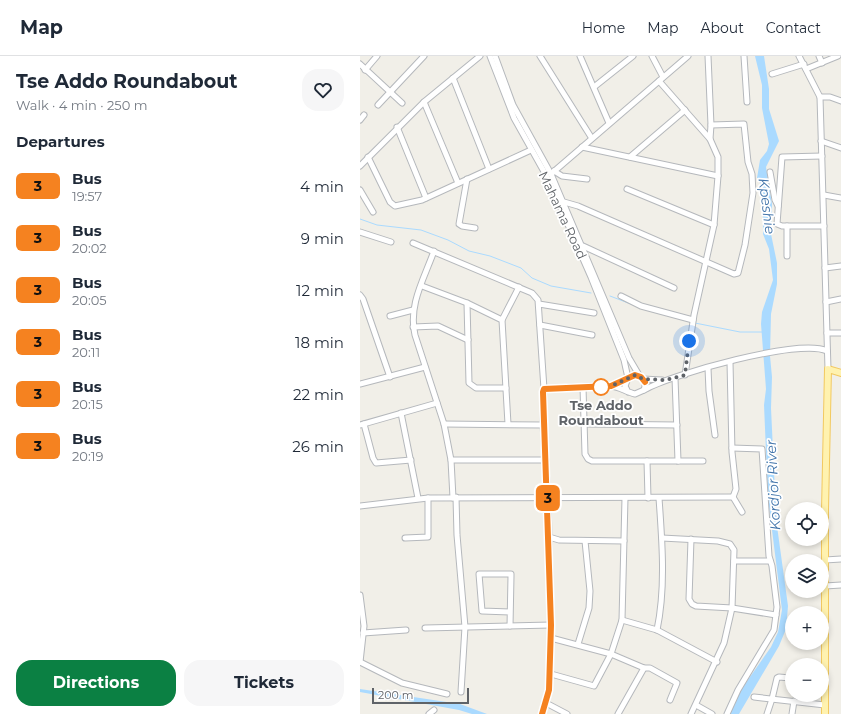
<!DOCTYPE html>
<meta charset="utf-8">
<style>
body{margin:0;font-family:Montserrat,sans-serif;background:#f6f6f7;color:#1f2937;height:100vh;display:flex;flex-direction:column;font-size:15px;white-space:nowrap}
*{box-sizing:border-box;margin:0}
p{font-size:13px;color:#747a83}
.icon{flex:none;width:22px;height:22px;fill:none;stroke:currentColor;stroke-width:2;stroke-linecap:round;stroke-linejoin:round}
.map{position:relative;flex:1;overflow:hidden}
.sheet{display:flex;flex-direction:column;background:#fff;width:360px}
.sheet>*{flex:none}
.badge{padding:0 8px;border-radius:6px;font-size:14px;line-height:26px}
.fabs{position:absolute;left:425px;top:446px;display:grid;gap:8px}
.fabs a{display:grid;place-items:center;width:44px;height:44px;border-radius:50%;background:#fff;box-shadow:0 2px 6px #0003;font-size:20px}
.scale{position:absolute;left:12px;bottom:10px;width:97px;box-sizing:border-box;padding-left:4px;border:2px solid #5f6368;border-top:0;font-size:11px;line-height:14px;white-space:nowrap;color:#5f6368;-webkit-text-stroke:3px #fff;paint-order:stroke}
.you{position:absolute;width:20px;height:20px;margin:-10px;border:3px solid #fff;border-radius:50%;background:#1a73e8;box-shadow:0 0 0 6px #1a73e833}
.map>.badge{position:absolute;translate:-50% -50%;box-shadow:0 0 0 2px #fff}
h2{padding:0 16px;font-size:15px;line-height:36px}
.round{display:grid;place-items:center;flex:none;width:42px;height:42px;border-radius:16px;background:#f6f6f7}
.head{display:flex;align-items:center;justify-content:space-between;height:68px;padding:0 16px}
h1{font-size:19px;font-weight:700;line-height:30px}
.primary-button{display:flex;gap:8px;margin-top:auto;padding:8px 16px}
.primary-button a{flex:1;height:46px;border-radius:16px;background:#0b8043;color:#fff;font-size:16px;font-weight:700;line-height:46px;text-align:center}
.primary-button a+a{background:#f6f6f7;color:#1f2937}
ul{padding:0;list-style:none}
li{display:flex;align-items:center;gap:12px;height:52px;padding:0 16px}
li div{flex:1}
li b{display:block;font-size:15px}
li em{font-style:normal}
li .badge{min-width:44px;font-weight:700;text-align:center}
header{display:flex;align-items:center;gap:24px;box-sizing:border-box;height:56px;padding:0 20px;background:#fff;border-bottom:1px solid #e0e1e3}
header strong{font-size:19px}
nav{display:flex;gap:22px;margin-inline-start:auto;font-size:14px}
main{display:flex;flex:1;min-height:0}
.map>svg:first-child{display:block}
</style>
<header>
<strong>Map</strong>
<nav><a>Home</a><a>Map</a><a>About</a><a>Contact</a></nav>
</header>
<main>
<section class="sheet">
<div class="head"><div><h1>Tse Addo Roundabout</h1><p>Walk · 4 min · 250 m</p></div><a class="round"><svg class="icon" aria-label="heart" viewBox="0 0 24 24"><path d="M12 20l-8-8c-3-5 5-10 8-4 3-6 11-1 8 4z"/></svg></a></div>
<h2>Departures</h2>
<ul>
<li><span class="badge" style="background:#f58220;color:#111">3</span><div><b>Bus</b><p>19:57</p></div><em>4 min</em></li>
<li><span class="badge" style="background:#f58220;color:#111">3</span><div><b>Bus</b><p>20:02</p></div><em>9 min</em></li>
<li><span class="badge" style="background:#f58220;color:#111">3</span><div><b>Bus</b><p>20:05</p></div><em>12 min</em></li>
<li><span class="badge" style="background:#f58220;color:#111">3</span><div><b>Bus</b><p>20:11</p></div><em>18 min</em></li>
<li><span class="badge" style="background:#f58220;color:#111">3</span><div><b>Bus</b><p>20:15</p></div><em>22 min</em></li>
<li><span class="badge" style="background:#f58220;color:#111">3</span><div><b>Bus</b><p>20:19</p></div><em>26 min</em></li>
</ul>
<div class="primary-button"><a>Directions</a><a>Tickets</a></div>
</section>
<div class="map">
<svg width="481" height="658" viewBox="0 0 481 658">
<rect width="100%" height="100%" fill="#f1efe8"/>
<g fill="#aadaff">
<path d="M395,0H404L409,33V53L419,85L406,111L412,148L411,178L417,207V228L411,258L410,300L412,321L411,352L414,416L417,470L428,550L426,573L419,590L379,658H369L380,635L411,591L418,576L422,554L408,442L404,349L406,333L401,268L402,256L413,224L409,193L403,178V132L397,122L400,104L407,95L409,88L402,52V29Z"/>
<path d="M0,633L100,648L127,658H112L99,654L0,636Z"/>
</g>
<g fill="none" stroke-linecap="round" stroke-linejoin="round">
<g stroke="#aadaff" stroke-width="1">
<path d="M0,163L17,169L61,174L88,184L109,195L130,200L161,212L172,222L191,230L231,237"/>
<path d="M250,240L276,250"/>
<path d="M284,253L331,266"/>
<path d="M335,267L380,276H402"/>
</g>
<g stroke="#b5b8bc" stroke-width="7">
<g id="minor">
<path d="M130,0L154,62L187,121L231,221L264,304L268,322"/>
<path d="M135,0L153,49L191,118L269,302L279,319"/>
<path d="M180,0L231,81"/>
<path d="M220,0L249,67"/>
<path d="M292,0L303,21"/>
<path d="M384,0L387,46"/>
<path d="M439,0L460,41L468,313"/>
<path d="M459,0L462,7"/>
<path d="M0,8L42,47"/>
<path d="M446,13L478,0"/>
<path d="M5,14L17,0"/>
<path d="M412,18L444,8"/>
<path d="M93,22L129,113"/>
<path d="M299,25L350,83"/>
<path d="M234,31L273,0"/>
<path d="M460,41H470L481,45"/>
<path d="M64,46L98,127"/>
<path d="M18,49L64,0"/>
<path d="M0,64L4,59"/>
<path d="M37,71L66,142"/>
<path d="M461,85L481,92"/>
<path d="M222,91L358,120"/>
<path d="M462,100L422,101L417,168L422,170H464"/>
<path d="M8,101L30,146L35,150L62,144L171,94"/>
<path d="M270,101L325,54"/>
<path d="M0,110L64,46L120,0"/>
<path d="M194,115L202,120L227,123"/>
<path d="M410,116L415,144L418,150"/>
<path d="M191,118L328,0"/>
<path d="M107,123L99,168L102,170L115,172"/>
<path d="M267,133L354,169"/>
<path d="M0,134L13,156"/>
<path d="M464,139L481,142"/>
<path d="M204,146L218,150L374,218L378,217L385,189L393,137L392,118L388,106L384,68L351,69"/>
<path d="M427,170V200"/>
<path d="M0,176L31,186"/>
<path d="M53,187L172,237L178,244L184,333L183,369L188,442L191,569L189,634L182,658"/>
<path d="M223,190L314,232"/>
<path d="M74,195C64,223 48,249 55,279L84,368L91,404L93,442"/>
<path d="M465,212L481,210"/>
<path d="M62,230L107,247L142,264L148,368"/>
<path d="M0,239L3,243L30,321"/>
<path d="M261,240L281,250L333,264"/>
<path d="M466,246L481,243"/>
<path d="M107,247L109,327L116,332H146"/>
<path d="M179,248L234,257"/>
<path d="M30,260L53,254"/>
<path d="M142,264L159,231"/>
<path d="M180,269L232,279"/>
<path d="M53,271L78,270L108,284"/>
<path d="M467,277H481"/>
<path d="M370,306L372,396L376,433L373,441"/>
<path d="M348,312L349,335L355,379"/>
<path d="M325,319L334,259L354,169L358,120V101L350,83L351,69L348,0"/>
<path d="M315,322L318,405"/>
<path d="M283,323L302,324"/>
<path d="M0,328L65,311"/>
<path d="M251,330L267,324"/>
<path d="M223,331L225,398L228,403L232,405H343"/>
<path d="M184,333C206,332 229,329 251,330C260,331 266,336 275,338L284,334C287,326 283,320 275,319L268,322L265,330L268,336"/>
<path d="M284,334C312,318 440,282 467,295"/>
<path d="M41,357L58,442"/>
<path d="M4,368L13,402L16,407L51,404"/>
<path d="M84,368L183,369"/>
<path d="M224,368L317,369"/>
<path d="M0,369L77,347"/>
<path d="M91,404H186"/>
<path d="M287,405L288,442"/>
<path d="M96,441L97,479L105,571L101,636"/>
<path d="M373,441L382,456"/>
<path d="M0,450L68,442L373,441"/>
<path d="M189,481L199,484L264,485"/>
<path d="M45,482L68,481V442"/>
<path d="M302,482L358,485L370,488L374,494L372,552L364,587L331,658"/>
<path d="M331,483L329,543L332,548L336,550L372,552L416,559"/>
<path d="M465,504L481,503"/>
<path d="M374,505H410"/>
<path d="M465,530L481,529"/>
<path d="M0,539L4,570L0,606"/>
<path d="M262,564L297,574L357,606"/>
<path d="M150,570L151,520V518H119L122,555L150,556"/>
<path d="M65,572L191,569"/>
<path d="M297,574C306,531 302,485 299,442"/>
<path d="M3,577L46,574"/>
<path d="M191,582L251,598L284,612H290L317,627L310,644"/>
<path d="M218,588L229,552L230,535L225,485"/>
<path d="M0,606L42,627L87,638"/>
<path d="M191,618L234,630L251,598L262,564L265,442"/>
<path d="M394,641L465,649"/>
<path d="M186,647L207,658"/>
<path d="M336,649L352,658"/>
<path d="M69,658L74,654"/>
<path d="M258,658L284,612"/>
<path d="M367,658L378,634L414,574L417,551L412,510L409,500L402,393L372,392"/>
<path d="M407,658L412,643L417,622L419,621L430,622"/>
<path d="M432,658L434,645"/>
</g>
</g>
<g stroke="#f2c960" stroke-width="8">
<path id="major" d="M465,658V454L468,313L481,317"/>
</g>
<use href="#minor" stroke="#fff" stroke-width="5"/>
<use href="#major" stroke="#fff2af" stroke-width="6"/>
</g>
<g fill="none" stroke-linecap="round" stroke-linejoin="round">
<g stroke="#fff" stroke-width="9">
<path id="line" d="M182,658L189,634L191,569L183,336L184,333L251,330L275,319L281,321L285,326"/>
</g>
<use href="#line" stroke="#f58220" stroke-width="6"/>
<path stroke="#5f6368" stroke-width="4" stroke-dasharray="0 7.2" d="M241,331L251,330L275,319L283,323L305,324L325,319L329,285"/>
</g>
<circle fill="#fff" stroke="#f58220" stroke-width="2" cx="241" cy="331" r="8"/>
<g text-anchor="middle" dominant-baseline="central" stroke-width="3.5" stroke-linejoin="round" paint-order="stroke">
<g font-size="13" fill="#5f6368" stroke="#fff">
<text transform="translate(203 159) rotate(65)">Mahama Road</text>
</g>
<g font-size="13" font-weight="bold" fill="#5f6368" stroke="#fff">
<text x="241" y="349">Tse Addo<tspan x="241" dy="15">Roundabout</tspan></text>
</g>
<g font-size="14" font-style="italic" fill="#4174aa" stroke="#fff">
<text transform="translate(407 150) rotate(83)">Kpeshie</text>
<text transform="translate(413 429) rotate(-93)">Kordjor River</text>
</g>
</g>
</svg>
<div class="fabs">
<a><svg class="icon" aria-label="locate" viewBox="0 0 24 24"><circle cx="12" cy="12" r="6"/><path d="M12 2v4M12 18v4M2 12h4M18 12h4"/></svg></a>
<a><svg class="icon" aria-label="layers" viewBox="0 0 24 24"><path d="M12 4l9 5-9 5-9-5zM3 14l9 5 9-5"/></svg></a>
<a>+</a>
<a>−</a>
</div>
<div class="scale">200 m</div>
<div class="you" style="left:329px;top:285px"></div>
<b class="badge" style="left:188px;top:442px;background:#f58220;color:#111">3</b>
</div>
</main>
